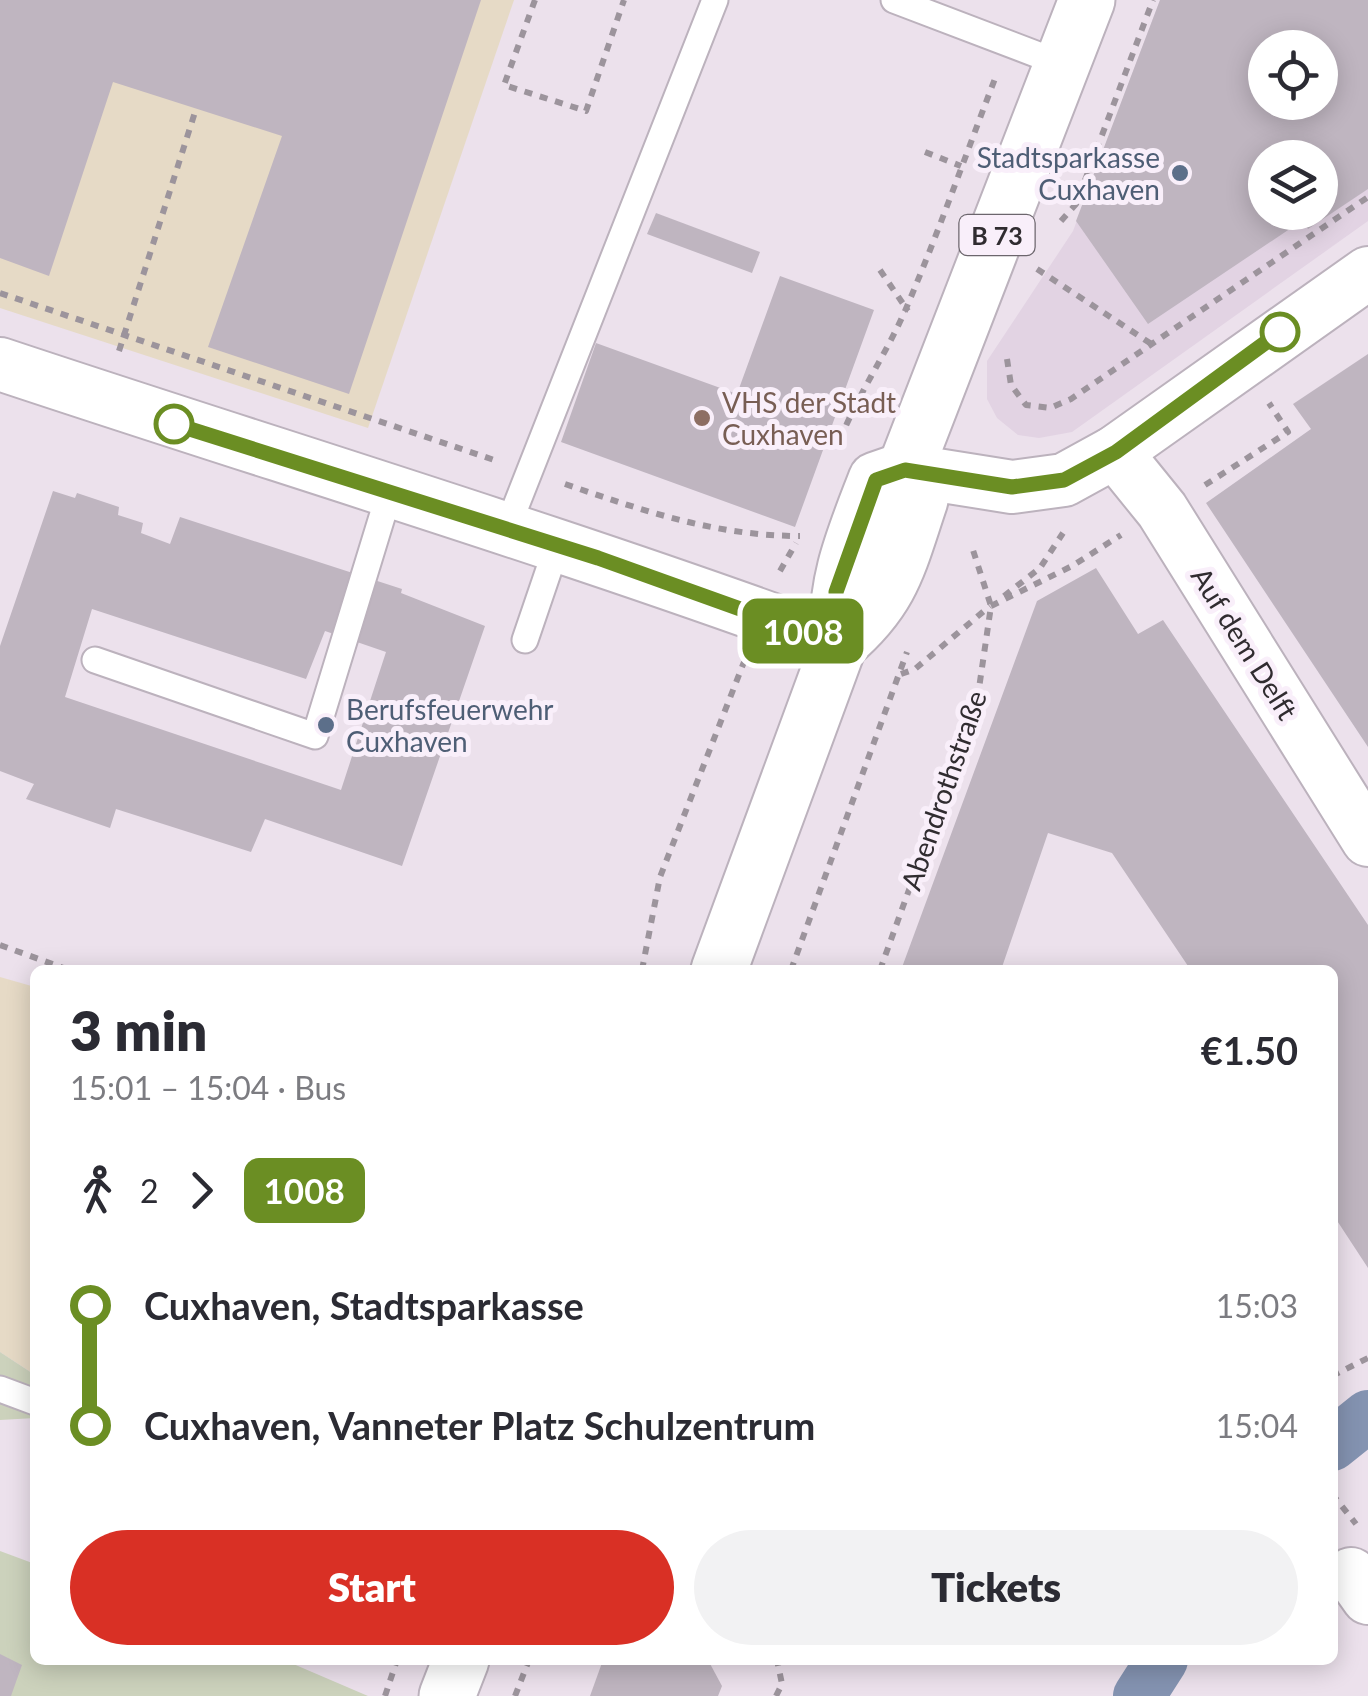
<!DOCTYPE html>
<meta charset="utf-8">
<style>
body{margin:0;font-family:Lato,sans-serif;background:#f2f2f3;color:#2b2b33;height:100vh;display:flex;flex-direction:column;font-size:38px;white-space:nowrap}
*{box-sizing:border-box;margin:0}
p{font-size:32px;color:#7c7c81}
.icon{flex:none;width:55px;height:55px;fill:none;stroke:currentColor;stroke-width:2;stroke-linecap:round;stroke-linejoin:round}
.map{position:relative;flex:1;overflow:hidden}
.details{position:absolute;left:30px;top:965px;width:1308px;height:700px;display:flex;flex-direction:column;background:#fff;border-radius:15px;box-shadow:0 5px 25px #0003}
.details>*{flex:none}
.badge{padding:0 20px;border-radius:15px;font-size:35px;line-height:65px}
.tools{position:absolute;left:1248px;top:30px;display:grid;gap:20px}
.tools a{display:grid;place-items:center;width:90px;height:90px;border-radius:50%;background:#fff;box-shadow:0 5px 25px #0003;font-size:50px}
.map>.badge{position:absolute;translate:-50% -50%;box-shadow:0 0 0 5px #fff}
.legs{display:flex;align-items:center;gap:15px;height:110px;padding:0 40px;font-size:32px}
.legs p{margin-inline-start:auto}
.summary{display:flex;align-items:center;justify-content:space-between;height:170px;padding:0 40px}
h1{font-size:55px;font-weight:800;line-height:75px}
.action{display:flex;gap:20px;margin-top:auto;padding:20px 40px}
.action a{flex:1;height:115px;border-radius:60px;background:#d93025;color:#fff;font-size:40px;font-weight:800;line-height:115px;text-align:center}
.action a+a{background:#f2f2f3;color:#2b2b33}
ul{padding:0 40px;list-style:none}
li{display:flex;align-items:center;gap:35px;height:120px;font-size:38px}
li i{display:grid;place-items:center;width:15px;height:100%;margin:0 12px;background:currentColor}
li i::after{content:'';width:25px;height:25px;margin:-12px;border:8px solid;border-radius:50%;background:#fff}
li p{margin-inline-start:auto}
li:first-child i{background:linear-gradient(#0000 50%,currentColor 0)}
li:last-child i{background:linear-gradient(currentColor 50%,#0000 0)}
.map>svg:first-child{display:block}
</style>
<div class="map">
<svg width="1368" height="1696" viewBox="0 0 1368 1696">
<rect width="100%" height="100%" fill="#ece1ec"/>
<path fill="#e2d3e3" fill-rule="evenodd" d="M1160,0H1368V221L1072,432L1039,438L1018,435L997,418L987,399V361L1073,231ZM1265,48H1320V102H1265ZM1265,158H1320V212H1265Z"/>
<g fill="#e6dac6">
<path d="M0,0H514L368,428L0,308Z"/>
<path d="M0,977L35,987V1375L0,1352Z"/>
</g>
<g fill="#ccd2bc">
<path d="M0,1352L35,1375V1418L0,1420Z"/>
<path d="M0,1551L35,1564V1660H284L368,1696H0Z"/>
</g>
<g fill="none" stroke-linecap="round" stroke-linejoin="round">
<g stroke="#8493b1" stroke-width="52">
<path d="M1332,1445L1368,1416"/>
<path d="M1139,1696L1162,1660"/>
</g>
</g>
<g fill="#bfb5c0" fill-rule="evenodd">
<path d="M0,0H481L349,394L208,347L282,136L113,82L49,276L0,258Z"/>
<path d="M1160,0H1368V189L1308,229L1303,220L1148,324L1076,221ZM1265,48H1320V102H1265ZM1265,158H1320V212H1265Z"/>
<path d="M656,213L760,252L752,273L647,234Z"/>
<path d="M780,276L874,310L795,527L561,442L596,343L737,394Z"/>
<path d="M1368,354V747L1206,503L1311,429L1293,404Z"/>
<path d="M53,491L75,498L77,493L119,507L118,515L143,523L141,533L170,544L180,517L402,589L401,593L485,626L402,866L265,819L251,852L116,809L110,828L26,799L34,784L0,771V646ZM92,609L306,679L325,631L386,652L341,790L65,697Z"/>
<path d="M1096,568L1138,634L1163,620L1368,925V1268L1332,1213V970H1180L1188,966L1112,853L1048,833L1001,970H901L1037,601Z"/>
<path d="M0,1654L22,1665L11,1696H0Z"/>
<path d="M603,1660H708L722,1686L718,1696H590Z"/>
</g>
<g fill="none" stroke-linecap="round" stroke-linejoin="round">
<g stroke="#bcb2bd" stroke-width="29">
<g id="service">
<path d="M894,0L1062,64"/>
<path d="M506,531L715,0"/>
<path d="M525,640L557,546"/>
<path d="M95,660L315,736L389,494"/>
<path d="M0,1389L35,1402"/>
</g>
</g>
<g stroke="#bcb2bd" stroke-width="56">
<g id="minor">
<path d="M0,364C279,457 562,542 839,644"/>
<path d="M1115,452L1162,510L1368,840"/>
<path d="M905,470L1012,487L1064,480L1115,452L1368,273"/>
<path d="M1351,1574L1368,1598"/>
</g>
</g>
<g stroke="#bcb2bd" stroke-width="59">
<g id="primary">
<path d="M839,644C893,598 898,565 920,500L905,470L1087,0"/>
<path d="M719,970L839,644C833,584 855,535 876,480L905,470"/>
<path d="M447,1696L461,1660"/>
</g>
</g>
<g stroke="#9c949c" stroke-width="6" stroke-dasharray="8 8" stroke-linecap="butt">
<path d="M535,0L504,85L586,111L624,0"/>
<path d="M925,152L961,166"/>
<path d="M1061,221L1076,204L1153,0"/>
<path d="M1037,269L1153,345"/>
<path d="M880,270L908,311"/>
<path d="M0,293L497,461"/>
<path d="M119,351L196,109"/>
<path d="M1007,359L1011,385L1026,405L1050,408L1071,399L1368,197"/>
<path d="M840,440C858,394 885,356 905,311C938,234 966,154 996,76"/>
<path d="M565,484C644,511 716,536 800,536"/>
<path d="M1205,485L1288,432L1269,403"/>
<path d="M780,571L796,543"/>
<path d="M1004,596L1040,568L1063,533"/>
<path d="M991,606L1072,566L1121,535"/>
<path d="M901,674L915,669L990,606"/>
<path d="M0,945L69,970"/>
<path d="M642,970L660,877L744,662"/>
<path d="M791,970L907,652"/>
<path d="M880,970L977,702L991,606L972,547"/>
<path d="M1332,1376L1368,1358"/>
<path d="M1332,1494L1356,1524"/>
<path d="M385,1696L397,1660"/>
<path d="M515,1696L529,1660"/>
<path d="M776,1696L782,1684L777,1660"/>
</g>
<use href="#service" stroke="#fff" stroke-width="25"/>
<use href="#minor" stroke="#fff" stroke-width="52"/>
<use href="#primary" stroke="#fff" stroke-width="55"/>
</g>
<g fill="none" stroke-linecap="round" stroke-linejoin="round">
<g stroke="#fff" stroke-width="22">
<path id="line-1" d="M174,424L598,558L838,644L836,592L876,480L905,470L1012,487L1064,480L1116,452L1280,332"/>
</g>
<use href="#line-1" stroke="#6b8e23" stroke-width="15"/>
</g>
<g fill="#5c6f8a" stroke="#f9effa" stroke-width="4">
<circle cx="1180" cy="173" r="10"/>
<circle cx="326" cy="725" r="10"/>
</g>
<g fill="#fff" stroke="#6b8e23" stroke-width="5">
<circle cx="1280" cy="332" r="18"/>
<circle cx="174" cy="424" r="18"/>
</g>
<circle fill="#8d6e63" stroke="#f9effa" stroke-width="4" cx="702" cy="418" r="10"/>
<g text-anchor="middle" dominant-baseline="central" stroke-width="10" stroke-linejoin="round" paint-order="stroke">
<rect fill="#f9effa" stroke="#6c666d" stroke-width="2.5" x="959.5" y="215" width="75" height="40" rx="8"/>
<g font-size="25" font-weight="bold" fill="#302c30">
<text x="997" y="235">B 73</text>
</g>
<g font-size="28" fill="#4e5e75" stroke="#f9effa" text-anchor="end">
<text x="1160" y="157">Stadtsparkasse<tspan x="1160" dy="32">Cuxhaven</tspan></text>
<text x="346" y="709" text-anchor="start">Berufsfeuerwehr<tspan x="346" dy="32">Cuxhaven</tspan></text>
</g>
<g font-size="28" fill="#785e54" stroke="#f9effa" text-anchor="start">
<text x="722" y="402">VHS der Stadt<tspan x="722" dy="32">Cuxhaven</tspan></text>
</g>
<g font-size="28" fill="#302c30" stroke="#f9effa">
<text transform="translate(1245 643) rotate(58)">Auf dem Delft</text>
<text transform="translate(943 790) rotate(-71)">Abendrothstraße</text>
</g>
</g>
</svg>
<div class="tools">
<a><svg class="icon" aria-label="locate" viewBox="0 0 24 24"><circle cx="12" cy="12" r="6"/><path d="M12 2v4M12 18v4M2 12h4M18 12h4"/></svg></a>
<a><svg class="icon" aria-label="layers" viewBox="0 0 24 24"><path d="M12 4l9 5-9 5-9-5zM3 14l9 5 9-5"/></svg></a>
</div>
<b class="badge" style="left:803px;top:631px;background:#6b8e23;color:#fff">1008</b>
<section class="details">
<div class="summary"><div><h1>3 min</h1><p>15:01 – 15:04 · Bus</p></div><b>€1.50</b></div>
<div class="legs"><svg class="icon" aria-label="walk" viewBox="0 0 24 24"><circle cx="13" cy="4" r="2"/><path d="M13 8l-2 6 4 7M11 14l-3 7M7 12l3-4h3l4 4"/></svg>2<svg class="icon" aria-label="forward" viewBox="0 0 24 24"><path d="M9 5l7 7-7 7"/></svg><b class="badge" style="background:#6b8e23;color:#fff">1008</b></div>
<ul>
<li><i style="color:#6b8e23"></i><b>Cuxhaven, Stadtsparkasse</b><p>15:03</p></li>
<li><i style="color:#6b8e23"></i><b>Cuxhaven, Vanneter Platz Schulzentrum</b><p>15:04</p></li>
</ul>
<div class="action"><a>Start</a><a>Tickets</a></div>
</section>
</div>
